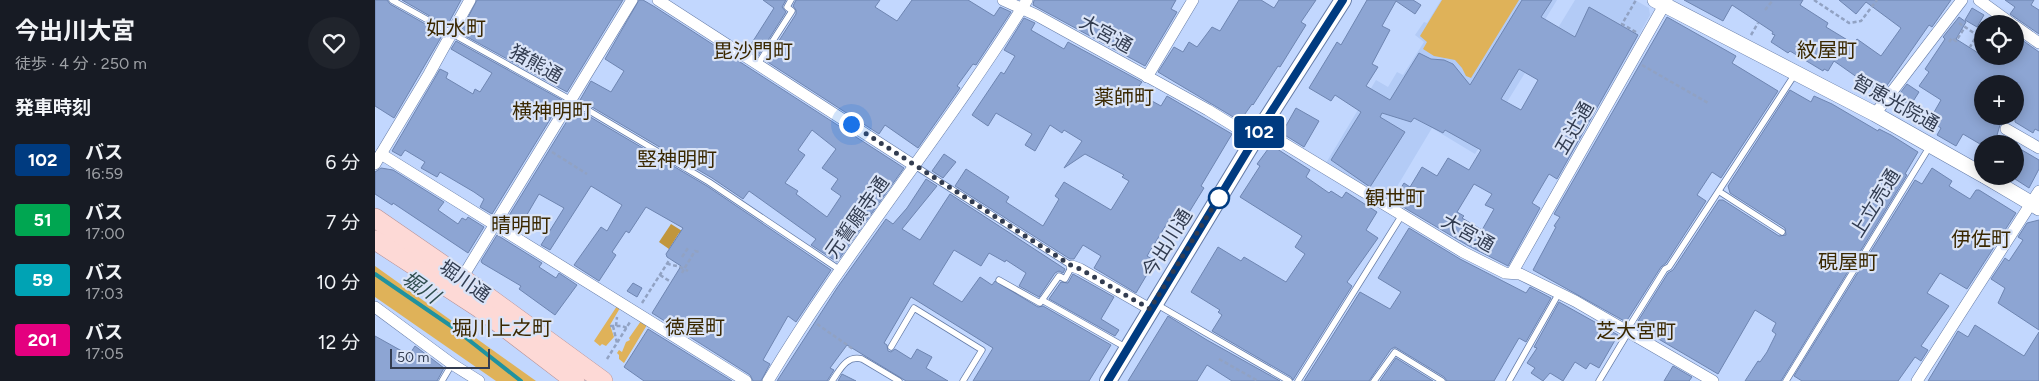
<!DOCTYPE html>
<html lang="ja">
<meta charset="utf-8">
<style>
body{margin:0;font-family:Figtree,"Noto Sans JP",sans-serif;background:#20242c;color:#f1f3f6;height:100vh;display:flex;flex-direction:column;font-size:19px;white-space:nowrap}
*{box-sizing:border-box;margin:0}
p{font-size:16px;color:#9ea1a6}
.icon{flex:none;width:28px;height:28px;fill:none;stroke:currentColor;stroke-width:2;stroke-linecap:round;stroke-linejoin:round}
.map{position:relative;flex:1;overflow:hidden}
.side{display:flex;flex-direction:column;background:#171b24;width:375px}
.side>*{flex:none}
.badge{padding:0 10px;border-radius:4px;font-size:18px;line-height:32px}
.fabs{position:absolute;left:1599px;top:15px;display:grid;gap:10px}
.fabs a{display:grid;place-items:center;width:50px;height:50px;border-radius:50%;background:#171b24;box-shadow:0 2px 12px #0003;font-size:25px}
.scale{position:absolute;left:15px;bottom:12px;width:100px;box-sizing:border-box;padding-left:5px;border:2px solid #323c50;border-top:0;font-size:14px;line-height:18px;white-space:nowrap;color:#323c50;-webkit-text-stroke:4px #dae4f8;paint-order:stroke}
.you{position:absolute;width:25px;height:25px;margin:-12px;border:4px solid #fff;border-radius:50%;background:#1a73e8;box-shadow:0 0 0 8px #1a73e833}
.map>.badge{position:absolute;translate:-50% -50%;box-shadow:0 0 0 2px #fff}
h2{padding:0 15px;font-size:19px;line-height:45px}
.round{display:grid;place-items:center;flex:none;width:52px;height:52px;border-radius:26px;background:#20242c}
.summary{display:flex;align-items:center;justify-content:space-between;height:85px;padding:0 15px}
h1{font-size:24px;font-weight:700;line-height:38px}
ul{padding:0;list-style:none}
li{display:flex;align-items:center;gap:15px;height:60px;padding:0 15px}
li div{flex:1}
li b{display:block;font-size:19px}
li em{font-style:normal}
li .badge{min-width:55px;font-weight:700;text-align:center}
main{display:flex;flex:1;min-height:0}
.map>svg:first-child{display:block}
</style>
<main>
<section class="side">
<div class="summary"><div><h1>今出川大宮</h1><p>徒歩 · 4 分 · 250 m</p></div><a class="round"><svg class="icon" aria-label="heart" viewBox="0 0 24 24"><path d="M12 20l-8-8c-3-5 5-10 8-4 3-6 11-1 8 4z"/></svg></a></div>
<h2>発車時刻</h2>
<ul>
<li><span class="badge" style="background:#003b80;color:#fff">102</span><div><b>バス</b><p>16:59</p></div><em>6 分</em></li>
<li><span class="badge" style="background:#00a651;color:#fff">51</span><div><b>バス</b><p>17:00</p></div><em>7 分</em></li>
<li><span class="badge" style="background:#00a3b4;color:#fff">59</span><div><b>バス</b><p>17:03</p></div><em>10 分</em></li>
<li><span class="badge" style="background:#e4007f;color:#fff">201</span><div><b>バス</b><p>17:05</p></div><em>12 分</em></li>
</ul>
</section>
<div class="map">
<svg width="1664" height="381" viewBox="0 0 1664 381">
<rect width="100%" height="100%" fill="#c2d7fe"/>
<g fill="#b3cbf6">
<path d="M1066,0H1182L1168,23L1177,29L1100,154L1057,128L1014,200L951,163L1001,80L1013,87L1022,72L1028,75L1049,42L1040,35L1049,22L1052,23Z"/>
<path d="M1200,0H1260L1274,8L1275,15L1227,101L1161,64Z"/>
</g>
<g fill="#dfb259">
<path d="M1067,0H1144L1096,78L1091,76L1087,68L1080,60L1059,56L1048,49L1052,42L1045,36Z"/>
<path d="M0,266L161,381H121L0,297Z"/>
<path d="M242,306L245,308L235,325L239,337L231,346L227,344L225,346L219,341Z"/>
<path d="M266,321L272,325L249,363L244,359V355L242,353L244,350L247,352L251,342L255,340L254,338Z"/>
</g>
<path fill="#c1963d" d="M296,224L323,241L314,239L304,233L294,249L284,242Z"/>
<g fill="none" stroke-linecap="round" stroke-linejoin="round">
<path stroke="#20929f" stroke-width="4" d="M0,274L76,326L146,381"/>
</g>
<g fill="#8da5d3" stroke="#6e85b1" fill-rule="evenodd">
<path d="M0,0H12L15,4L68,34L19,118L0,106Z"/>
<path d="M27,0H86L72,26Z"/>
<path d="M102,0H248L192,92L85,33Z"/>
<path d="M264,0H268L280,7L529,168L462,262L436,245L441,239L374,191L368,199L337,178L205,100L216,81L236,92L249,71L230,59ZM437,130L461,149L447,168L463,179L456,189L466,196L452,217L421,194L423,191L410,183L430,155L423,150Z"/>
<path d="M388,0H411L407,7L411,12L383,56L373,49L399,8Z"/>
<path d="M421,0H505L500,7L522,21L537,0H593L619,16L625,7L636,12L601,65L598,64L582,86L585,88L543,148L510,125L504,134L391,61L421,14V10L418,6Z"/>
<path d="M659,0H801L796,9L802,12L770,66L658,5Z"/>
<path d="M864,0H886L899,8L904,0H941L926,22L931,25L905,67L903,66L878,105L877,104L865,121L783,72L799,47L808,52L814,42L822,47L837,27L845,31Z"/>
<path d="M992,0H1038L1046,5L1040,14L1021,1L1007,26L1015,30L997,64L1003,67L991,86L1015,100L1044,53L1056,59L1069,60L1078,64L1095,85L1147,0H1177L1166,17L1200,37L1214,7L1263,35L1182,179L1174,174L1157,203L1165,208L1133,266L1092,245L1018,201L1029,183L1035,187L1047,167L1062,176L1073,158L1094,170L1106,150L1070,130L1068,133L1039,118L1036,122L1007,113L1005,117L1030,132L995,187L956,160L986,112L960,95L956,101L934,88L962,42L966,45ZM1144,69L1163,80L1146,110L1126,99ZM1099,184L1117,194L1110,205L1119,209L1107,230L1087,218L1089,216L1082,212Z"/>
<path d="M1309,0H1428L1425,5L1453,23L1451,27L1479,44L1482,39L1506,56L1526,28L1491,2L1481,14L1464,0H1576L1557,27L1554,25L1506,94L1459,61L1453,71L1449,69L1448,71L1415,51L1413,53L1396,42L1400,35L1397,34L1398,32L1357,5L1348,21Z"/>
<path d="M1630,0H1659L1656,5L1664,10V34L1635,14L1640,7Z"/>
<path d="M1597,8L1609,15L1602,27L1590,20Z"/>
<path d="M1292,17L1361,56L1357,63L1403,91L1346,178L1337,172L1322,195L1331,201L1291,263L1286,267L1251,322L1158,270L1181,227L1179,226L1185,217L1179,214Z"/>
<path d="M1584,17L1591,22L1581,39L1608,56H1640V35L1664,52V131L1660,129L1658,133L1640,122V84H1621L1615,80L1612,84H1608V116H1634L1631,122L1625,125L1622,135L1637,144H1605L1588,134L1581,146L1562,135L1566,128L1554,121L1566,100L1544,86L1554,72L1550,69L1570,39L1568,37Z"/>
<path d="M649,18L660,23L656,30L689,49L693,42L767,82L764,86L769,88L766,95L786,106L792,96L857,134L826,186L829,188L813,214L802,207L772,256L780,261L761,293L719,268L726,256L708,245L699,259H695L580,186L591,169L634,197L631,202L668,226L684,199L680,196L689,182L736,210L754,181L747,177L749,175L710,154L689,168L707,141L689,130L687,133L675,125L660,151L650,145L657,134L621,113L613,126L597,115L626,72L629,74L640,56L629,50Z"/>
<path d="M81,41L187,100L117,214L105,207L109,199L99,192L65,172L62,177L46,168L50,162L30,150L26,156L17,151L65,69L73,73L71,78L98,94L100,89L105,92L117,73L76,49Z"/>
<path d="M1532,84L1544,92L1530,114L1516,105Z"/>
<path d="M1415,90L1436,102L1439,96L1457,104L1503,131L1504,129L1516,135L1543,152L1530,174L1532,175L1406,381H1370L1383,361L1385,362L1392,352L1401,334L1397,331L1401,323L1380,310L1343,374L1270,331L1272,327L1263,321L1293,273L1298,270L1344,200H1348L1404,236L1411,235L1410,228L1355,193L1353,186Z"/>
<path d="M200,108L332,186L456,270L421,322L413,316L388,360L395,364L386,381H378L375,375L277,313L306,266L292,257L291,254L308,228L271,207L254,233L251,231L237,252L241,255L224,281L199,265L226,227L232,231L247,205L216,186L175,250L166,245L189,208L164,194L143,230L130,222Z"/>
<path d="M921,108L944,121L929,147L908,134V131Z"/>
<path d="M896,145L935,170L931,177L954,193L956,191L967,198L971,192L1002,212L991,230L1003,238L972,282L977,286L918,380L916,377L837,331L847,315L843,312L845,310L816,292L843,247L866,261L869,257L911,282L930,254L920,247L927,236L865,197L885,166L882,164Z"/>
<path d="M1640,146L1664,160V169L1654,188L1640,179Z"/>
<path d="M569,154L581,162L568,178L557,171Z"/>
<path d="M6,168L18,170L69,202L63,210L83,224L87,218L91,220L93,217L109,227L93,253L18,203L17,205L0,194V172Z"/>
<path d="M1557,168L1577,181L1574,186L1595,199L1601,190H1604L1641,213L1592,289L1565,273L1552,293L1574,306L1546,346L1553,350L1546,361L1540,357L1523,381H1427L1419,376L1540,180L1547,184Z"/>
<path d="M551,179L562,186L527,229L545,240L575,194L690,269L688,273L684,271L680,273L664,297L644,286L651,273L631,260L630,262L614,253L606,266L579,250L558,284L587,302L605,277L617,285L620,281L663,307L668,306L736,345L714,381H598L618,348L536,297L509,343L512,345L513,351L516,352L520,349L536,359L542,349L557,357L551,368L573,381H531L472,345L455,368L459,370L452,381H402L462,288L511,219L518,224L532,208Z"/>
<path d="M1664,220V330L1623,303L1630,288L1616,279L1630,258L1634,261L1648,240L1643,237L1652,223Z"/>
<path d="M1034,228L1085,259L1151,293L1155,287L1176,298L1151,342L1144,338L1119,381H1072L1069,377L1020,347L1016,349L994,381H929L985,292L1015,309L1026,292L1003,278Z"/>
<path d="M122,235L167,263L164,267L181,278L184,273L202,285L180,315L144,289L146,286L107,263L106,261Z"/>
<path d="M698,274L739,297L726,319L744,330L740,336L674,299L686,282L693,283Z"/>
<path d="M258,283L267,288L262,297L252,291Z"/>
<path d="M1184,302L1243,335L1224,368L1215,363L1211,369L1200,362L1188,381L1175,373L1168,381L1156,373L1160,368L1152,363L1162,348L1159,347Z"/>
<path d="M793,316L832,340L905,381H857L832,365L822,381H753Z"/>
<path d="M1600,325L1649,356L1664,332V381H1553L1583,331L1593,337Z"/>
<path d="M273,329L357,381H269L249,367Z"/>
<path d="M0,336L34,355L40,346L69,368L62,381H0Z"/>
<path d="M1021,358L1058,381H1005Z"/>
<path d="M1298,366L1317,377L1314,381H1289Z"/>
<path d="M467,374L481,381H463Z"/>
</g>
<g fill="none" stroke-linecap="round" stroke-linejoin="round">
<g stroke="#657ca8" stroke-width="7">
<g id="service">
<path d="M17,0L196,100L334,182L465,270"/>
<path d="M383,64L417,11L412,7L416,0"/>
<path d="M540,166L697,266L690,279L684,276L665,303L624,280"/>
<path d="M1345,192L1407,232"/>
<path d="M667,300L750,347"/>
<path d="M781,304L914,381"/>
<path d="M1252,330L1290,269L1294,267L1420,74"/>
<path d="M516,347L539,308L607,350L588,381"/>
<path d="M67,381L77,364"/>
<path d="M457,381C465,370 471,355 487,359L524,381"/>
<path d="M923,381L1027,215"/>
<path d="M999,381L1020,352L1067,381"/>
<path d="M1134,381L1184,293"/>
<path d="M1224,381L1254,331"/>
<path d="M1411,381L1555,146"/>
</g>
</g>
<g stroke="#657ca8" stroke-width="12">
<g id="minor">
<path d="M283,0L540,166"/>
<path d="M628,0L661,15L833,110L880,139L890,132L1088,252L1130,273L1145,274L1200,301L1338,381"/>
<path d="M1604,0L1637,24"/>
<path d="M1640,26L1664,43"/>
<path d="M772,77L818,0"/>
<path d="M1500,114L1587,0"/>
<path d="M1631,129L1664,148"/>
<path d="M6,154L371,381"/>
<path d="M0,164L54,74L95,0"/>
<path d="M697,266L705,269L775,309"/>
<path d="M1137,273L1292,0"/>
<path d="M87,278L257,0"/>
<path d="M0,307L77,364L104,381"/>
<path d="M393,381C472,249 571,131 652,0"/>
<path d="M1542,381L1664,191"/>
</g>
</g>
<g stroke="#657ca8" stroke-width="16">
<g id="tertiary">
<path d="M1280,0L1500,114L1608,175"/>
<path d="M1610,176L1664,208"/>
</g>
</g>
<g stroke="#657ca8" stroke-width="18">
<path id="secondary" d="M733,381L893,117L968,0"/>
</g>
<g stroke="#b59196" stroke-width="20">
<g id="primary">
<path d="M0,218L87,278L228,381"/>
<path d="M0,240L103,307L200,381"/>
</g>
</g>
<g stroke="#91a2c3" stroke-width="2.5" stroke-dasharray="4 2.5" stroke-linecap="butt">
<path d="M1439,0L1474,23L1486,21L1502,0"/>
<path d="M1390,10L1398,0"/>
<path d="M1584,23L1602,35L1595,47"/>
<path d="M1261,32L1247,24L1261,0"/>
<path d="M1376,35L1383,23"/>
<path d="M1602,35L1608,26"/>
<path d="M1574,42L1577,38L1581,41L1590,27"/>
<path d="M1267,65L1333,103"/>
<path d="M177,152L212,174"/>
<path d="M307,257L313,248"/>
<path d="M292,263C298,267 301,264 309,269L320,251L324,252"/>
<path d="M307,273L309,269L313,271"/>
<path d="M285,275L296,282"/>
<path d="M267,303L295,259"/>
<path d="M442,324L478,349"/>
<path d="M235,326H247L252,328"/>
<path d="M238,326L242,343"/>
<path d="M241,326L242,317"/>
<path d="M232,359L255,322"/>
<path d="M844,359L883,381"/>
</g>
<use href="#service" stroke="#fff" stroke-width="5.5"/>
<use href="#minor" stroke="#fff" stroke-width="11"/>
<use href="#tertiary" stroke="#fff" stroke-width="15"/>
<use href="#secondary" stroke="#fff" stroke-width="16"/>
<use href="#primary" stroke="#fdd9d6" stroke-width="19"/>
</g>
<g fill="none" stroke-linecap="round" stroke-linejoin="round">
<g stroke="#fff" stroke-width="11">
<path id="line" d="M733,381L893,117L968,0"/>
</g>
<use href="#line" stroke="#003b80" stroke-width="8"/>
<path stroke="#323c50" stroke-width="5" stroke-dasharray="0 9" d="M476,124L697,266L705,269L775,309L846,194L844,198"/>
</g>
<circle fill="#fff" stroke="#003b80" stroke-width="2.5" cx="844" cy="198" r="10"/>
<g text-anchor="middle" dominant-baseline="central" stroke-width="4.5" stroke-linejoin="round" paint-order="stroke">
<g font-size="19" fill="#323c50" stroke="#dae4f8">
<text transform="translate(731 34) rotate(29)">大宮通</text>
<text transform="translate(161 64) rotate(29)">猪熊通</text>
<text transform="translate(1521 103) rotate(29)">智恵光院通</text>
<text transform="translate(1199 128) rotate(-60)">五辻通</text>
<text transform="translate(1500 203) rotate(-58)">上立売通</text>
<text transform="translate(482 217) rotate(-55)">元誓願寺通</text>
<text transform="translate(1093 233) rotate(29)">大宮通</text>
<text transform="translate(792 243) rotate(-58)">今出川通</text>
<text transform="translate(90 281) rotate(35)">堀川通</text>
</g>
<g font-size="20" fill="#3a2800" stroke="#dae4f8">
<text x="81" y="28">如水町</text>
<text x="1452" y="50">紋屋町</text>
<text x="378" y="51">毘沙門町</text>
<text x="749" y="97">薬師町</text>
<text x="177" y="111">横神明町</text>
<text x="302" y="159">竪神明町</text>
<text x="1020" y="198">観世町</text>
<text x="146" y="225">晴明町</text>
<text x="1606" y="239">伊佐町</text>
<text x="1473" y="262">硯屋町</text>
<text x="320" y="327">徳屋町</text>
<text x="127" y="328">堀川上之町</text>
<text x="1261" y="331">芝大宮町</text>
</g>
<g font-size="20" font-style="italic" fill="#304e50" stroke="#dae4f8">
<text transform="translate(46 287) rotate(35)">堀川</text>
</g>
</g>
</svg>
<div class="fabs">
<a><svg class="icon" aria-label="locate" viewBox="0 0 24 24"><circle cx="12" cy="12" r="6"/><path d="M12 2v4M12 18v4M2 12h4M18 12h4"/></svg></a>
<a>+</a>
<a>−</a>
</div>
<div class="scale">50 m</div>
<div class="you" style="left:476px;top:124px"></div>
<b class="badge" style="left:884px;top:132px;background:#003b80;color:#fff">102</b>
</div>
</main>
